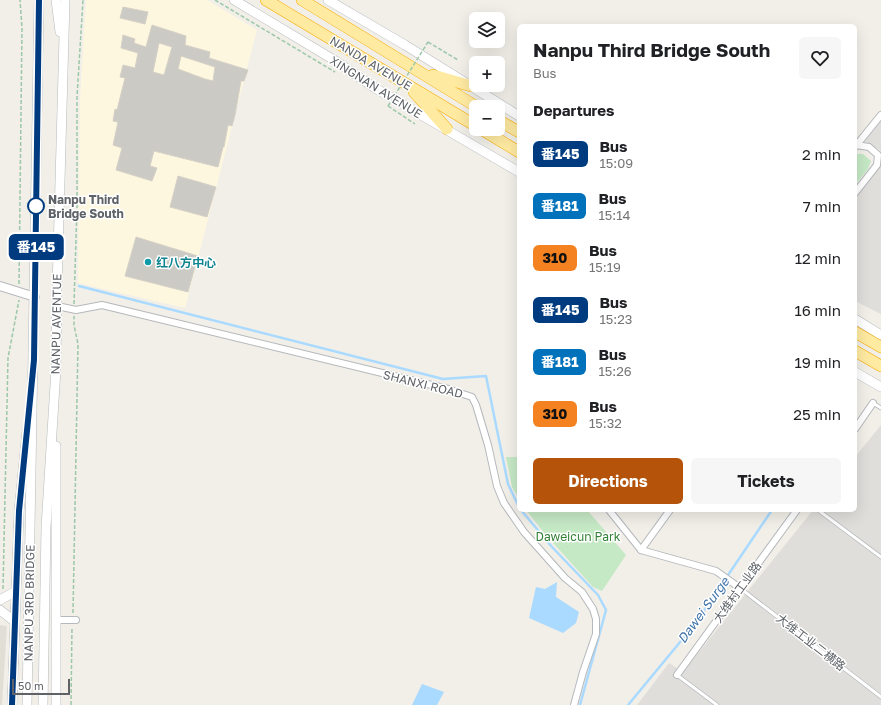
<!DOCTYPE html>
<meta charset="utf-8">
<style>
body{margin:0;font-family:"Golos Text","Noto Sans SC",sans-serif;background:#f6f6f6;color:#202124;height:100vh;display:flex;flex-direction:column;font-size:15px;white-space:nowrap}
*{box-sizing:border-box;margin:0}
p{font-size:13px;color:#757577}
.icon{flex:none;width:22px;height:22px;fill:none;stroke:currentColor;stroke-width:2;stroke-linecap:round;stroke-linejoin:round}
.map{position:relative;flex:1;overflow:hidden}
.details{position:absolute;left:517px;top:24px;width:340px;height:488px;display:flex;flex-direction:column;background:#fff;border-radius:6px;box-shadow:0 4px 16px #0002}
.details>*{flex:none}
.badge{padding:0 8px;border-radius:6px;font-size:14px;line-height:26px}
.buttons{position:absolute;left:469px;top:12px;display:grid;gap:8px}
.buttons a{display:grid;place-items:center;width:36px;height:36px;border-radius:6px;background:#fff;box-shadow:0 4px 16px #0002;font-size:20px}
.scale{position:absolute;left:12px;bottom:10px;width:58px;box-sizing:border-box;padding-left:4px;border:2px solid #5f6368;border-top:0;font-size:11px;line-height:14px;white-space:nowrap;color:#5f6368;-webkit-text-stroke:3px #fff;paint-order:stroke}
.map>.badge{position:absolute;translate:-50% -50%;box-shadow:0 0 0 2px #fff}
h2{padding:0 16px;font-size:15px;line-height:36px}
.round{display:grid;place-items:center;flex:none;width:42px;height:42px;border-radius:6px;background:#f6f6f6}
.headline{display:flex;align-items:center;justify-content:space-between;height:68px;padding:0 16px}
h1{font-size:19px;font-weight:700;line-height:30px}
.cta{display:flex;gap:8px;margin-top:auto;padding:8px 16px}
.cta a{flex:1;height:46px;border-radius:6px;background:#b45309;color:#fff;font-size:16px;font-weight:700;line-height:46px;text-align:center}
.cta a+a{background:#f6f6f6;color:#202124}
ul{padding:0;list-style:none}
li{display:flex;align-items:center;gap:12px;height:52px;padding:0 16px}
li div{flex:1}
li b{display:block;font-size:15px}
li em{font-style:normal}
li .badge{min-width:44px;font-weight:700;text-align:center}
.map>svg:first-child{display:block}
</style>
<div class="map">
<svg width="881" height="705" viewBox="0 0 881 705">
<rect width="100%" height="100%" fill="#f1efe8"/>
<path fill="#fef7e0" d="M86,0H207L257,30L185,308L78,283L80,99Z"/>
<g fill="#e0deda">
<path d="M881,121V314L855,301V199L879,168L880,150L865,141Z"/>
<path d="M881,425V705H637L669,663L683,672L813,510H855V457Z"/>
</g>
<path fill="#e1ded6" d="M0,625L7,626L2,705H0Z"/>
<g fill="#c5e8c5">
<path d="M857,154H863L871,161L868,169L855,185V157Z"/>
<path d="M506,457H519V499L512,487Z"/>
<path d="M526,510H587L626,555L602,591L593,587L545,534Z"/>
</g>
<g fill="#aadaff">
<path d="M557,582L556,597L579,612L576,623L563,633L529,618L536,587L545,589Z"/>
<path d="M422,684L444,692L437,705H412Z"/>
</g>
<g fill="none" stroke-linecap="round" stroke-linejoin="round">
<g stroke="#aadaff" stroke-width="2.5">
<path d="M79,286L443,379L486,376L508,484L519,507"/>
<path d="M855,388L856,386"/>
<path d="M521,510L552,547L598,595L606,610L580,705"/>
<path d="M628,705L695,624L772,510"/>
</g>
</g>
<g fill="#cccac5" stroke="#d6d1c6" fill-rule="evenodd">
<path d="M123,7L148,12L145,24L120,18Z"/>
<path d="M152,25L186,36L185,45L210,52L209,58L248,70L244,81H241L235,115L232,126L228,125L224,147H223L218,167L154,151L150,166L157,168L152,181L116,170L122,148L113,145L118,122L113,121L115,109L117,110L125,78L120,77L123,65L135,68L138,53L121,48L123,35L135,39L134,43L146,47ZM159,43L172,47L164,75L153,72ZM181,56L215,67L213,81L205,79L178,69Z"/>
<path d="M178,176L216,187L207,217L170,207Z"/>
<path d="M136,237L198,256L188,292L125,276Z"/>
</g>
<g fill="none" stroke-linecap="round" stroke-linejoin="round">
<g stroke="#b5b8bc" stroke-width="4.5">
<g id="service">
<path d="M873,403L881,408"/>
<path d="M818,510L881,557"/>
<path d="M740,588L881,697"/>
<path d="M677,675L717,705"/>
</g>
</g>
<g stroke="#b5b8bc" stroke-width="8">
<g id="minor">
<path d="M855,147L881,115"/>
<path d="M855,193L877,165L878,155L869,147L856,145"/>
<path d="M57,306L76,310L102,305L448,389L472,397L476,405L488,445L497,486L504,503L524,532L565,578L582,592L593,609L596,619V634L583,672L574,705"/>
<path d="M855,429L873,403"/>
<path d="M609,510L641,550L716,571L740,588"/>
<path d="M641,550L670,510"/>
<path d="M56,620H76"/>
<path d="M677,675L797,510"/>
</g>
</g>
<g stroke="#b5b8bc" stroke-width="10">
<path id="tertiary" d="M0,286L35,297"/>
</g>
<g stroke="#b6babf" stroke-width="10">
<g id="secondary">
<path d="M56,0L60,32"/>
<path d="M234,0L334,60L375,88L519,172"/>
<path d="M328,0L405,45L519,116"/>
<path d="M855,319L881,335"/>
<path d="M855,372L881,387"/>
<path d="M0,600L16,591"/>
<path d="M0,610L14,621"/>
<path d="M12,705L19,511L27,431"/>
<path d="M27,705L39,0"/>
<path d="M43,705L46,527L56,369L57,290L65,0"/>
<path d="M56,705V446"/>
</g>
</g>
<g stroke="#f9ab00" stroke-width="12">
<g id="trunk">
<path d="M266,0L476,126"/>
<path d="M302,0L477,107"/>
<path d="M433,75L471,86"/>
<path d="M414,92L447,129"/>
<path d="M498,120L519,132"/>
<path d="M481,129L519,152"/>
<path d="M855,332L881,347"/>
<path d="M855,351L881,366"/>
</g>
</g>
<g stroke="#9cc7a9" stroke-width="1.5" stroke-dasharray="4 2" stroke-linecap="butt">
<path d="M215,0L335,72"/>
<path d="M428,42L458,60"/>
<path d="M388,106L415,124"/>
<path d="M19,284L22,28L20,0"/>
<path d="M74,304L77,207V97L83,0"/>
<path d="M3,589L8,358L19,300"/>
<path d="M73,613L78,344L74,325V316"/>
<path d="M71,705L72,627"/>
</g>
<use href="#service" stroke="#fff" stroke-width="3"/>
<use href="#minor" stroke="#fff" stroke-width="6"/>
<use href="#tertiary" stroke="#fff" stroke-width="8"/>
<use href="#secondary" stroke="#fff" stroke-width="9"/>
<use href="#trunk" stroke="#feeaa1" stroke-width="11"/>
<path stroke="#9cc7a9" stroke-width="1.5" stroke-dasharray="4 2" stroke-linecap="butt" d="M388,106L428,42"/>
</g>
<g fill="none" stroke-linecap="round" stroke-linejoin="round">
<g stroke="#fff" stroke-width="9">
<path id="line" d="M12,705L19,511L34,360L39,0"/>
</g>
<use href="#line" stroke="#003b80" stroke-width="6"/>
</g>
<circle fill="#fff" stroke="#003b80" stroke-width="2" cx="36" cy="206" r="8"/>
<circle fill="#0f9aa8" stroke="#fff" stroke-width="1.5" cx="148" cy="262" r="4"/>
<g text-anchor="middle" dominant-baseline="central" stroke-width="3" stroke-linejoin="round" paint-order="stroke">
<g font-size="12" fill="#5f6368" stroke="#fff">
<text transform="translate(371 63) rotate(31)">NANDA AVENUE</text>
<text transform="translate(376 87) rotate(32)">XINGNAN AVENUE</text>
<text transform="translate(56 324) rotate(-89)">NANPU AVENTUE</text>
<text transform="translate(423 384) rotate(14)">SHANXI ROAD</text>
<text transform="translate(737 592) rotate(-54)">大维村工业路</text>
<text transform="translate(29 603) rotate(-89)">NANPU 3RD BRIDGE</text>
<text transform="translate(811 642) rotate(38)">大维工业二横路</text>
</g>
<g font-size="12" font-weight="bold" fill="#5f6368" stroke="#fff" text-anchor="start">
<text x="48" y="199">Nanpu Third<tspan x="48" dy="14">Bridge South</tspan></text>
</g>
<g font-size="12" font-weight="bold" fill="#0d838f" stroke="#fff" text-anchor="start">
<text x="156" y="262">红八方中心</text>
</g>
<g font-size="12" fill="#348238" stroke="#fff">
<text x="578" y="536">Daweicun Park</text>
</g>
<g font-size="13" font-style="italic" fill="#4174aa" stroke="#fff">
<text transform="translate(703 610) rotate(-54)">Dawei Surge</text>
</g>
</g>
</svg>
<div class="buttons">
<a><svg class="icon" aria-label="layers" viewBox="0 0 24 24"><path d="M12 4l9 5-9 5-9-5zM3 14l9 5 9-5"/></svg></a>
<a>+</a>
<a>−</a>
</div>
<div class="scale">50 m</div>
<b class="badge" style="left:36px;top:247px;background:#003b80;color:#fff">番145</b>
<section class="details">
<div class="headline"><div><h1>Nanpu Third Bridge South</h1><p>Bus</p></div><a class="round"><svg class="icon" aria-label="heart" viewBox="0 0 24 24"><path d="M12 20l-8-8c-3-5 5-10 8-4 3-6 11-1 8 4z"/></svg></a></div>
<h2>Departures</h2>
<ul>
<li><span class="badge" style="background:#003b80;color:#fff">番145</span><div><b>Bus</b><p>15:09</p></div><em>2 min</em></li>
<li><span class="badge" style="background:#0072bc;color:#fff">番181</span><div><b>Bus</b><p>15:14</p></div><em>7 min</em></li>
<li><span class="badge" style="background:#f58220;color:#111">310</span><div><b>Bus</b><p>15:19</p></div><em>12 min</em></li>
<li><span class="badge" style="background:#003b80;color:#fff">番145</span><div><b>Bus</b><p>15:23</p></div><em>16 min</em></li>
<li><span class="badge" style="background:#0072bc;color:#fff">番181</span><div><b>Bus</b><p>15:26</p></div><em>19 min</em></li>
<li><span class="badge" style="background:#f58220;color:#111">310</span><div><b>Bus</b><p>15:32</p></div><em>25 min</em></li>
</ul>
<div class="cta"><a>Directions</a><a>Tickets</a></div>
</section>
</div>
